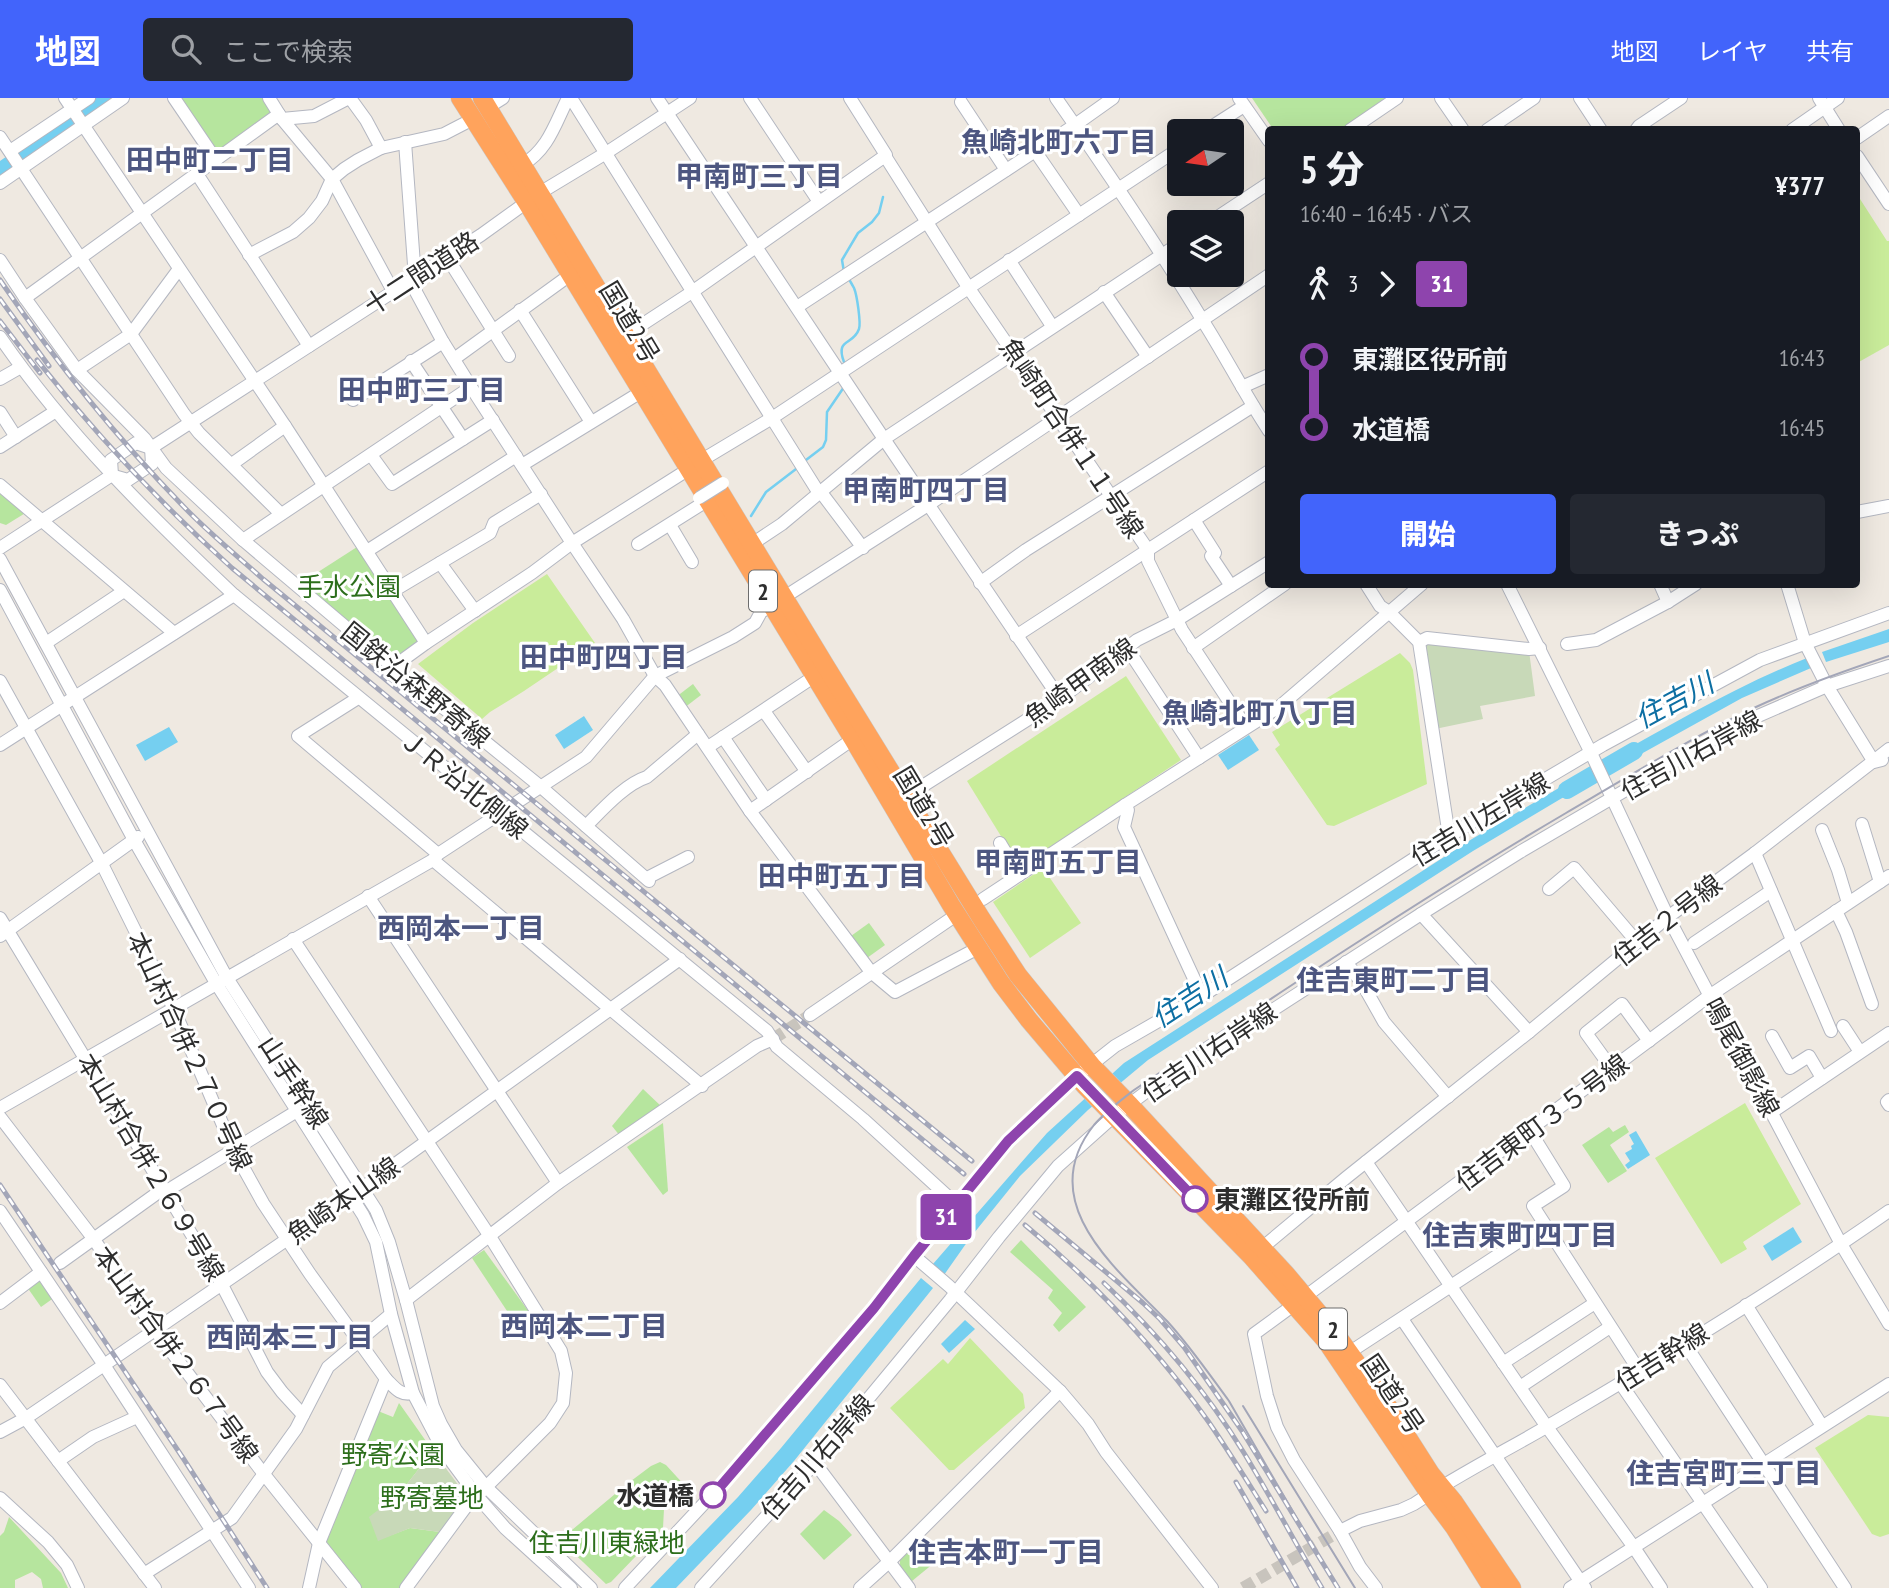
<!DOCTYPE html>
<html lang="ja">
<meta charset="utf-8">
<style>
body{margin:0;font-family:"PT Sans Narrow","Noto Sans JP",sans-serif;background:#242831;color:#f1f3f6;height:100vh;display:flex;flex-direction:column;font-size:26px;white-space:nowrap}
*{box-sizing:border-box;margin:0}
p{font-size:23px;color:#9ea1a6}
.icon{flex:none;width:38px;height:38px;fill:none;stroke:currentColor;stroke-width:2;stroke-linecap:round;stroke-linejoin:round}
.map{position:relative;flex:1;overflow:hidden}
.details{position:absolute;left:1265px;top:28px;width:595px;height:462px;display:flex;flex-direction:column;background:#171b24;border-radius:7px;box-shadow:0 7px 28px #0002}
.details>*{flex:none}
.badge{padding:0 14px;border-radius:5px;font-size:24px;line-height:46px}
.needle{width:46px;rotate:257deg}
.controls{position:absolute;left:1167px;top:21px;display:grid;gap:14px}
.controls a{display:grid;place-items:center;width:77px;height:77px;border-radius:7px;background:#171b24;box-shadow:0 7px 28px #0002;font-size:35px}
.map>.badge{position:absolute;translate:-50% -50%;box-shadow:0 0 0 4px #fff}
.legs{display:flex;align-items:center;gap:10px;height:77px;padding:0 35px;font-size:23px}
.legs p{margin-inline-start:auto}
.headline{display:flex;align-items:center;justify-content:space-between;height:119px;padding:0 35px}
h1{font-size:38px;font-weight:800;line-height:52px}
.button{display:flex;gap:14px;margin-top:auto;padding:14px 35px}
.button a{flex:1;height:80px;border-radius:7px;background:#4264fb;color:#fff;font-size:28px;font-weight:800;line-height:80px;text-align:center}
.button a+a{background:#242831;color:#f1f3f6}
ul{padding:0 35px;list-style:none}
li{display:flex;align-items:center;gap:24px;height:70px;font-size:26px}
li i{display:grid;place-items:center;width:10px;height:100%;margin:0 9px;background:currentColor}
li i::after{content:'';width:18px;height:18px;margin:-9px;border:5px solid;border-radius:50%;background:#171b24}
li p{margin-inline-start:auto}
li:first-child i{background:linear-gradient(#0000 50%,currentColor 0)}
li:last-child i{background:linear-gradient(currentColor 50%,#0000 0)}
header{display:flex;align-items:center;gap:42px;box-sizing:border-box;height:98px;padding:0 35px;background:#4264fb;color:#fff}
header strong{font-size:33px}
nav{display:flex;gap:38px;margin-inline-start:auto;font-size:24px}
.search{width:490px;height:63px;background:#242831;display:flex;align-items:center;gap:18px;box-sizing:border-box;padding:0 24px;border-radius:7px;color:#9ea1a6;font-size:26px}
.map>svg:first-child{display:block}
</style>
<header>
<strong>地図</strong>
<div class="search"><svg class="icon" aria-label="search" viewBox="0 0 24 24"><circle cx="10" cy="10" r="6"/><path d="M15 15l6 6"/></svg>ここで検索</div>
<nav><a>地図</a><a>レイヤ</a><a>共有</a></nav>
</header>
<div class="map">
<svg width="1889" height="1490" viewBox="0 0 1889 1490">
<rect width="100%" height="100%" fill="#efe9e1"/>
<g fill="#b6e59e">
<path d="M179,0H264L272,12L271,18L220,54L215,53Z"/>
<path d="M1252,0H1389L1342,32L1273,31Z"/>
<path d="M0,391L27,414L6,427L0,425Z"/>
<path d="M357,449L417,542V547L396,561L389,560L301,485Z"/>
<path d="M693,586L701,597L684,610L676,599Z"/>
<path d="M869,825L885,847L867,860L851,838Z"/>
<path d="M643,991L663,1010L620,1038L612,1028Z"/>
<path d="M663,1025L668,1093L663,1097L627,1049Z"/>
<path d="M1625,1027L1629,1034L1610,1047L1627,1073L1608,1085L1582,1047L1609,1029L1613,1034Z"/>
<path d="M1021,1142L1086,1209L1059,1234L1053,1227L1062,1215L1048,1200L1053,1192L1010,1154Z"/>
<path d="M484,1152L532,1218L517,1228L472,1160Z"/>
<path d="M38,1182L43,1183L55,1199L41,1209L27,1189Z"/>
<path d="M399,1305L433,1353L399,1396L378,1442L410,1430L440,1434L400,1490H361L328,1448L326,1440L378,1313L393,1319Z"/>
<path d="M660,1364L666,1367L687,1390L664,1411L663,1430L611,1484L606,1486L560,1442L627,1386L651,1368Z"/>
<path d="M824,1412L839,1423L852,1437L824,1462L800,1436Z"/>
<path d="M9,1419L61,1475L68,1490H43L41,1481L32,1474L15,1482V1490H0V1438L4,1434Z"/>
<path d="M920,1443L934,1465L912,1483L900,1468V1461Z"/>
</g>
<g fill="#c8d9b8">
<path d="M1429,543L1529,553L1535,598L1480,608L1483,621L1435,631L1424,548Z"/>
<path d="M433,1353L462,1392L461,1407L440,1434L410,1430L378,1443L369,1419L399,1396Z"/>
</g>
<g fill="#c9ec9a">
<path d="M1860,101L1887,143H1889V247L1857,265V104Z"/>
<path d="M547,476L595,545L524,593L490,614L482,621L418,566L473,525Z"/>
<path d="M1400,555L1410,565L1413,572L1427,686L1334,728L1327,727L1275,651L1280,647L1272,634Z"/>
<path d="M1126,578L1181,662L1020,769L967,683Z"/>
<path d="M1043,770L1081,825L1030,860L993,804Z"/>
<path d="M1745,1005L1801,1106L1743,1144L1747,1151L1721,1166L1655,1060Z"/>
<path d="M970,1240L1023,1296L1025,1310L954,1372H949L890,1310L943,1261L948,1266Z"/>
<path d="M1868,1317L1889,1319V1436L1880,1439L1872,1436L1815,1350Z"/>
</g>
<g fill="#75cff0">
<path d="M1889,531V544L1826,564L1822,554Z"/>
<path d="M1807,560L1811,570L1742,600L1614,671L1612,665L1608,662C1674,625 1737,588 1807,560Z"/>
<path d="M584,618L593,632L564,651L555,637Z"/>
<path d="M169,629L178,644L145,663L136,647Z"/>
<path d="M1249,637L1259,652L1228,672L1218,657Z"/>
<path d="M1586,674V678L1589,684L1473,753L1148,962L1088,1012L1020,1078L970,1140L944,1177L933,1166L1047,1035L1124,965L1472,741Z"/>
<path d="M1636,1033L1650,1057L1628,1071L1625,1067L1630,1063L1625,1055L1632,1051L1631,1048L1634,1046L1629,1037Z"/>
<path d="M1793,1129L1802,1144L1772,1163L1763,1148Z"/>
<path d="M921,1180L933,1190L794,1363L751,1412L676,1490H650L738,1399L781,1350Z"/>
<path d="M965,1222L975,1231L949,1255L941,1246Z"/>
</g>
<g fill="none" stroke-linecap="round" stroke-linejoin="round">
<g stroke="#75cff0" stroke-width="2.5">
<path d="M844,174L842,162L858,135L872,124L879,115L883,99"/>
<path d="M844,264C835,240 853,248 859,231C861,225 857,197 854,190C854,190 849,181 848,180"/>
<path d="M806,362L823,349L826,342L827,314L844,289"/>
<path d="M751,418L766,394L796,371"/>
</g>
<g stroke="#75cff0" stroke-width="18">
<path d="M0,74L107,0"/>
<path d="M1567,692L1634,653"/>
</g>
<g stroke="#c8c4bd" stroke-width="12" stroke-dasharray="12 6" stroke-linecap="butt">
<path d="M773,941L810,917"/>
<path d="M1243,1490L1340,1433"/>
</g>
<g stroke="#b4b7c1" stroke-width="14">
<g id="minor">
<path d="M65,0L285,328L426,545"/>
<path d="M174,0L216,62"/>
<path d="M269,0L282,21L332,81L393,193"/>
<path d="M350,0L366,22L381,50"/>
<path d="M571,0L817,392L820,393L863,450"/>
<path d="M657,0L884,341L1060,601"/>
<path d="M750,0L819,104"/>
<path d="M850,0L886,57"/>
<path d="M1056,0C1107,73 1157,147 1203,223C1226,259 1245,297 1269,333"/>
<path d="M1239,0L1269,43"/>
<path d="M1441,0L1463,32"/>
<path d="M1580,0L1601,32"/>
<path d="M1819,0L1839,32"/>
<path d="M961,4L1006,72"/>
<path d="M487,10L503,0"/>
<path d="M282,21L314,18L349,0"/>
<path d="M1350,32L1397,0"/>
<path d="M1487,32L1534,0"/>
<path d="M1636,32L1639,28L1681,0"/>
<path d="M1792,32L1838,0"/>
<path d="M1205,33L1244,8"/>
<path d="M0,39L184,316L199,335L281,416"/>
<path d="M1857,40L1889,18"/>
<path d="M405,44L416,194L443,244L471,289L572,445L623,521L655,578L665,587L750,713L871,874L895,894L978,850"/>
<path d="M10,53L89,0"/>
<path d="M1035,53L1079,117"/>
<path d="M1857,58L1889,106"/>
<path d="M522,67C548,52 555,26 568,0"/>
<path d="M197,76L309,248"/>
<path d="M0,85L123,0"/>
<path d="M1210,124L1269,85"/>
<path d="M249,157L293,134L309,120L322,103L332,81L344,71L358,62L381,50L444,36L473,21"/>
<path d="M447,159L509,258"/>
<path d="M0,162L25,200L77,272L145,341L166,370L243,442L393,569L541,689L649,783"/>
<path d="M1009,162L1052,228"/>
<path d="M1104,194L1148,259"/>
<path d="M25,200L279,16"/>
<path d="M797,209L1075,27L1113,0"/>
<path d="M520,212L591,324"/>
<path d="M0,239C66,335 149,417 234,497L767,933L777,949L863,1021L956,1106"/>
<path d="M620,241L692,194L885,58L968,189L1148,452V463L1182,532L1246,629"/>
<path d="M454,261L570,177"/>
<path d="M411,263L463,341"/>
<path d="M77,272L131,236L179,171"/>
<path d="M0,281L21,269"/>
<path d="M1242,289L1269,277"/>
<path d="M353,302L443,244"/>
<path d="M0,314L16,339"/>
<path d="M0,349L56,313"/>
<path d="M151,350L481,137L538,96L606,55L690,0"/>
<path d="M371,357L392,386L493,322"/>
<path d="M702,362L772,320L1180,50"/>
<path d="M232,366L285,328"/>
<path d="M522,367L641,294"/>
<path d="M112,377L111,362L136,345L151,350"/>
<path d="M114,378L128,382L152,366L151,350"/>
<path d="M0,387L174,535"/>
<path d="M1857,414L1889,408"/>
<path d="M1194,422L1215,455L1211,458L1231,488"/>
<path d="M670,427L692,464"/>
<path d="M243,442L471,289"/>
<path d="M638,446L708,402"/>
<path d="M752,446L782,426L884,341L1180,145"/>
<path d="M0,450L112,377"/>
<path d="M367,453L516,358"/>
<path d="M0,461L227,880L376,1112L389,1144L406,1202L433,1308L441,1326L456,1352L486,1389L591,1490"/>
<path d="M440,465L475,513"/>
<path d="M980,485L1026,452L1253,308"/>
<path d="M1366,486L1380,508L1389,514L1419,544L1449,738"/>
<path d="M1507,486L1591,655L1668,819L1841,1146L1889,1226"/>
<path d="M1660,486L1668,504"/>
<path d="M1787,486L1805,545L1827,588L1874,664L1882,662"/>
<path d="M0,492L134,742L216,885L363,1117L376,1144L391,1216L413,1295L443,1352L477,1398L505,1430L571,1490"/>
<path d="M393,493L490,435L494,425L541,396"/>
<path d="M1016,538L1269,373"/>
<path d="M1419,544L1427,540L1529,551L1540,550"/>
<path d="M46,545L124,493"/>
<path d="M1567,546L1596,542L1668,504L1696,486"/>
<path d="M1127,550L1199,660"/>
<path d="M1193,550L1285,486"/>
<path d="M393,569L426,545L532,475L572,445L689,371"/>
<path d="M0,583L102,766L173,909L233,1051L263,1105L310,1176L386,1281C395,1290 400,1298 413,1295"/>
<path d="M358,600L298,638L438,756"/>
<path d="M764,613L807,674"/>
<path d="M723,639L766,702"/>
<path d="M0,647L234,497"/>
<path d="M708,649L815,578"/>
<path d="M899,703L1060,601L1137,542L1177,522L1269,464"/>
<path d="M1125,707L1128,712L1124,729L1202,898"/>
<path d="M750,713L853,641"/>
<path d="M1862,726L1880,784"/>
<path d="M586,728C602,712 625,686 647,679L698,636"/>
<path d="M1822,732L1838,772L1848,805"/>
<path d="M1000,745L1019,777"/>
<path d="M1755,755L1831,933"/>
<path d="M433,762L702,988"/>
<path d="M647,780L688,759"/>
<path d="M1549,791L1574,770L1637,844"/>
<path d="M368,798L558,1085"/>
<path d="M983,801L1125,707L1279,609L1422,486"/>
<path d="M1836,813L1846,834L1872,906"/>
<path d="M1421,816L1529,934"/>
<path d="M0,820L221,1185L267,1274L282,1294L303,1317"/>
<path d="M0,838L138,739"/>
<path d="M293,841L489,1137L561,1253L566,1275L563,1305L550,1325L465,1410L406,1490"/>
<path d="M1694,845L1771,793"/>
<path d="M1346,864L1362,885L1384,924L1448,999"/>
<path d="M810,917L949,822"/>
<path d="M1843,928L1860,954"/>
<path d="M1772,938L1790,970L1809,958L1822,980"/>
<path d="M1612,971L1586,935L1622,906L1649,943"/>
<path d="M1889,1002L1887,1004L1889,1007"/>
<path d="M0,1010L433,762L438,756L586,659L655,578L733,539L755,525L761,514L928,407L1269,177"/>
<path d="M1772,1014L1889,935"/>
<path d="M0,1019L93,1140L155,1232L263,1375L355,1490"/>
<path d="M1530,1033L1564,1088L1533,1108L1640,1274"/>
<path d="M1366,1064L1547,1329L1633,1448L1661,1490"/>
<path d="M165,1094L297,1013"/>
<path d="M0,1113L104,1267L249,1490"/>
<path d="M1257,1154L1347,1079L1529,934L1668,819L1755,755L1889,651"/>
<path d="M914,1158L949,1188L1060,1293L1088,1326L1106,1354L1212,1490"/>
<path d="M60,1165L163,1091"/>
<path d="M1306,1198L1709,898L1889,778"/>
<path d="M406,1202L558,1085L757,948L773,941"/>
<path d="M0,1205L41,1174"/>
<path d="M1295,1206L1254,1236L1267,1298L1277,1329L1294,1362L1340,1433L1360,1469L1376,1490"/>
<path d="M1746,1207L1822,1328"/>
<path d="M1402,1221L1585,1490"/>
<path d="M1685,1246L1845,1490"/>
<path d="M1350,1254L1544,1127"/>
<path d="M1503,1265L1595,1205"/>
<path d="M1621,1286L1761,1490"/>
<path d="M0,1287L155,1490"/>
<path d="M1520,1289L1610,1229"/>
<path d="M0,1334L26,1320L104,1267L362,1090L680,861"/>
<path d="M58,1363L93,1339L137,1319"/>
<path d="M815,1365L909,1490"/>
<path d="M0,1400L48,1444L67,1467L78,1490"/>
<path d="M1340,1433L1360,1423L1401,1412L1414,1406C1464,1373 1519,1346 1570,1315C1679,1251 1786,1185 1889,1113"/>
<path d="M144,1476L232,1420L296,1331L328,1269L391,1216"/>
<path d="M309,1490L319,1445L386,1281"/>
<path d="M625,1490L725,1383L874,1210L909,1164L1008,1043L1077,978L1115,948L1202,898L1449,738L1603,647L1760,562L1889,515"/>
<path d="M701,1490L815,1365L950,1202L999,1139L1058,1068L1114,1018L1146,994L1421,816L1520,754L1735,628L1827,588L1889,568"/>
<path d="M860,1490L890,1463L1060,1293"/>
<path d="M1570,1490L1889,1286"/>
</g>
</g>
<g stroke="#c9c9c9" stroke-width="19">
<g id="highway">
<path d="M460,0L527,105L853,641L951,807L1001,885L1029,922L1085,988L1251,1158L1326,1243L1430,1397L1454,1429L1492,1490"/>
<path d="M482,0L825,567L981,820L1018,877L1092,968L1130,1007L1286,1176L1333,1232L1389,1310L1431,1376L1454,1404L1512,1490"/>
</g>
</g>
<use href="#minor" stroke="#fff" stroke-width="12"/>
<use href="#highway" stroke="#ffa35c" stroke-width="18"/>
<g stroke="#a3a6b8" stroke-width="2">
<path d="M1243,1308L1355,1490"/>
<path d="M1337,1490L1229,1303C1209,1276 1190,1248 1167,1223C1118,1172 1032,1105 1094,1027C1105,1014 1120,1003 1134,992C1276,897 1418,802 1566,715C1628,679 1690,640 1756,609C1799,589 1844,573 1889,558"/>
</g>
<g stroke="#a3a6b8" stroke-width="5">
<g id="rail">
<path d="M0,182C55,263 115,338 183,408C208,434 236,457 263,481L972,1063"/>
<path d="M0,201L49,268"/>
<path d="M0,223L40,275"/>
<path d="M37,262C96,337 161,406 232,470L964,1076"/>
<path d="M0,1087L183,1360L267,1490"/>
<path d="M1035,1115L1143,1205L1160,1221L1184,1249L1242,1333L1338,1490"/>
<path d="M1025,1127C1094,1184 1156,1250 1208,1323C1228,1352 1247,1383 1266,1413"/>
<path d="M1104,1185C1157,1235 1206,1293 1244,1355C1271,1399 1295,1445 1322,1490"/>
<path d="M1236,1384L1297,1490"/>
</g>
</g>
<use href="#rail" stroke="#fff" stroke-width="2.5" stroke-dasharray="8" stroke-linecap="butt"/>
<g stroke="#b4b7c1" stroke-width="14" stroke-linecap="butt">
<path id="minor-bridge" d="M699,400L723,385"/>
</g>
<use href="#minor-bridge" stroke="#fff" stroke-width="12"/>
</g>
<g fill="none" stroke-linecap="round" stroke-linejoin="round">
<g stroke="#fff" stroke-width="16">
<path id="line-1" d="M713,1397L874,1210L914,1158L1008,1043L1077,978L1195,1101"/>
</g>
<use href="#line-1" stroke="#8e44ad" stroke-width="10"/>
</g>
<g fill="#fff" stroke="#8e44ad" stroke-width="3.5">
<circle cx="1195" cy="1101" r="12"/>
<circle cx="713" cy="1397" r="12"/>
</g>
<g text-anchor="middle" dominant-baseline="central" stroke-width="6" stroke-linejoin="round" paint-order="stroke">
<g fill="#fff" stroke="#6d6d6d" stroke-width="2">
<rect x="749" y="472.5" width="28" height="41" rx="5"/>
<rect x="1319" y="1210.5" width="28" height="41" rx="5"/>
</g>
<g font-size="24" font-weight="bold" fill="#2e2e2e">
<text x="763" y="493">2</text>
<text x="1333" y="1231">2</text>
</g>
<g font-size="26" fill="#2e2e2e" stroke="#fff">
<text transform="translate(421 175) rotate(-33)">十二間道路</text>
<text transform="translate(630 224) rotate(59)">国道2号</text>
<text transform="translate(1072 340) rotate(56)">魚崎町合併１１号線</text>
<text transform="translate(1080 584) rotate(-36)">魚崎甲南線</text>
<text transform="translate(416 587) rotate(39)">国鉄沿森野寄線</text>
<text transform="translate(1691 657) rotate(-29)">住吉川右岸線</text>
<text transform="translate(464 686) rotate(39)">ＪＲ沿北側線</text>
<text transform="translate(924 709) rotate(59)">国道2号</text>
<text transform="translate(1480 721) rotate(-31)">住吉川左岸線</text>
<text transform="translate(1667 822) rotate(-38)">住吉２号線</text>
<text transform="translate(190 953) rotate(65)">本山村合併２７０号線</text>
<text transform="translate(1209 954) rotate(-34)">住吉川右岸線</text>
<text transform="translate(1742 959) rotate(62)">鳴尾御影線</text>
<text transform="translate(294 984) rotate(57)">山手幹線</text>
<text transform="translate(1542 1024) rotate(-37)">住吉東町３５号線</text>
<text transform="translate(151 1069) rotate(59)">本山村合併２６９号線</text>
<text transform="translate(343 1102) rotate(-35)">魚崎本山線</text>
<text transform="translate(176 1256) rotate(54)">本山村合併２６７号線</text>
<text transform="translate(1662 1259) rotate(-32)">住吉幹線</text>
<text transform="translate(1393 1296) rotate(56)">国道2号</text>
<text transform="translate(817 1359) rotate(-49)">住吉川右岸線</text>
</g>
<g font-size="26" fill="#2c6e1b" stroke="#fff">
<text x="349" y="488">手水公園</text>
<text x="393" y="1356">野寄公園</text>
<text x="432" y="1399">野寄墓地</text>
<text x="607" y="1444">住吉川東緑地</text>
</g>
<g font-size="26" font-weight="bold" fill="#2e2e2e" stroke="#fff" text-anchor="start">
<text x="1214" y="1101">東灘区役所前</text>
<text x="694" y="1397" text-anchor="end">水道橋</text>
</g>
<g font-size="28" font-weight="bold" fill="#4d5680" stroke="#fff">
<text x="1059" y="43">魚崎北町六丁目</text>
<text x="210" y="61">田中町二丁目</text>
<text x="759" y="77">甲南町三丁目</text>
<text x="422" y="291">田中町三丁目</text>
<text x="926" y="391">甲南町四丁目</text>
<text x="604" y="558">田中町四丁目</text>
<text x="1260" y="614">魚崎北町八丁目</text>
<text x="1058" y="763">甲南町五丁目</text>
<text x="842" y="777">田中町五丁目</text>
<text x="461" y="829">西岡本一丁目</text>
<text x="1394" y="881">住吉東町二丁目</text>
<text x="1520" y="1136">住吉東町四丁目</text>
<text x="584" y="1227">西岡本二丁目</text>
<text x="290" y="1238">西岡本三丁目</text>
<text x="1724" y="1374">住吉宮町三丁目</text>
<text x="1006" y="1453">住吉本町一丁目</text>
</g>
<g font-size="28" font-style="italic" fill="#0d6fa3" stroke="#fff">
<text transform="translate(1674 602) rotate(-28)">住吉川</text>
<text transform="translate(1189 899) rotate(-33)">住吉川</text>
</g>
</g>
</svg>
<div class="controls">
<a><svg class="needle" viewBox="-14 -14 28 28"><path d="M0-13l5 13h-10z" fill="#e53935"/><path d="M0 13l5-13h-10z" fill="#9ea1a6"/></svg></a>
<a><svg class="icon" aria-label="layers" viewBox="0 0 24 24"><path d="M12 4l9 5-9 5-9-5zM3 14l9 5 9-5"/></svg></a>
</div>
<b class="badge" style="left:946px;top:1119px;background:#8e44ad;color:#fff">31</b>
<section class="details">
<div class="headline"><div><h1>5 分</h1><p>16:40 – 16:45 · バス</p></div><b>¥377</b></div>
<div class="legs"><svg class="icon" aria-label="walk" viewBox="0 0 24 24"><circle cx="13" cy="4" r="2"/><path d="M13 8l-2 6 4 7M11 14l-3 7M7 12l3-4h3l4 4"/></svg>3<svg class="icon" aria-label="forward" viewBox="0 0 24 24"><path d="M9 5l7 7-7 7"/></svg><b class="badge" style="background:#8e44ad;color:#fff">31</b></div>
<ul>
<li><i style="color:#8e44ad"></i><b>東灘区役所前</b><p>16:43</p></li>
<li><i style="color:#8e44ad"></i><b>水道橋</b><p>16:45</p></li>
</ul>
<div class="button"><a>開始</a><a>きっぷ</a></div>
</section>
</div>
